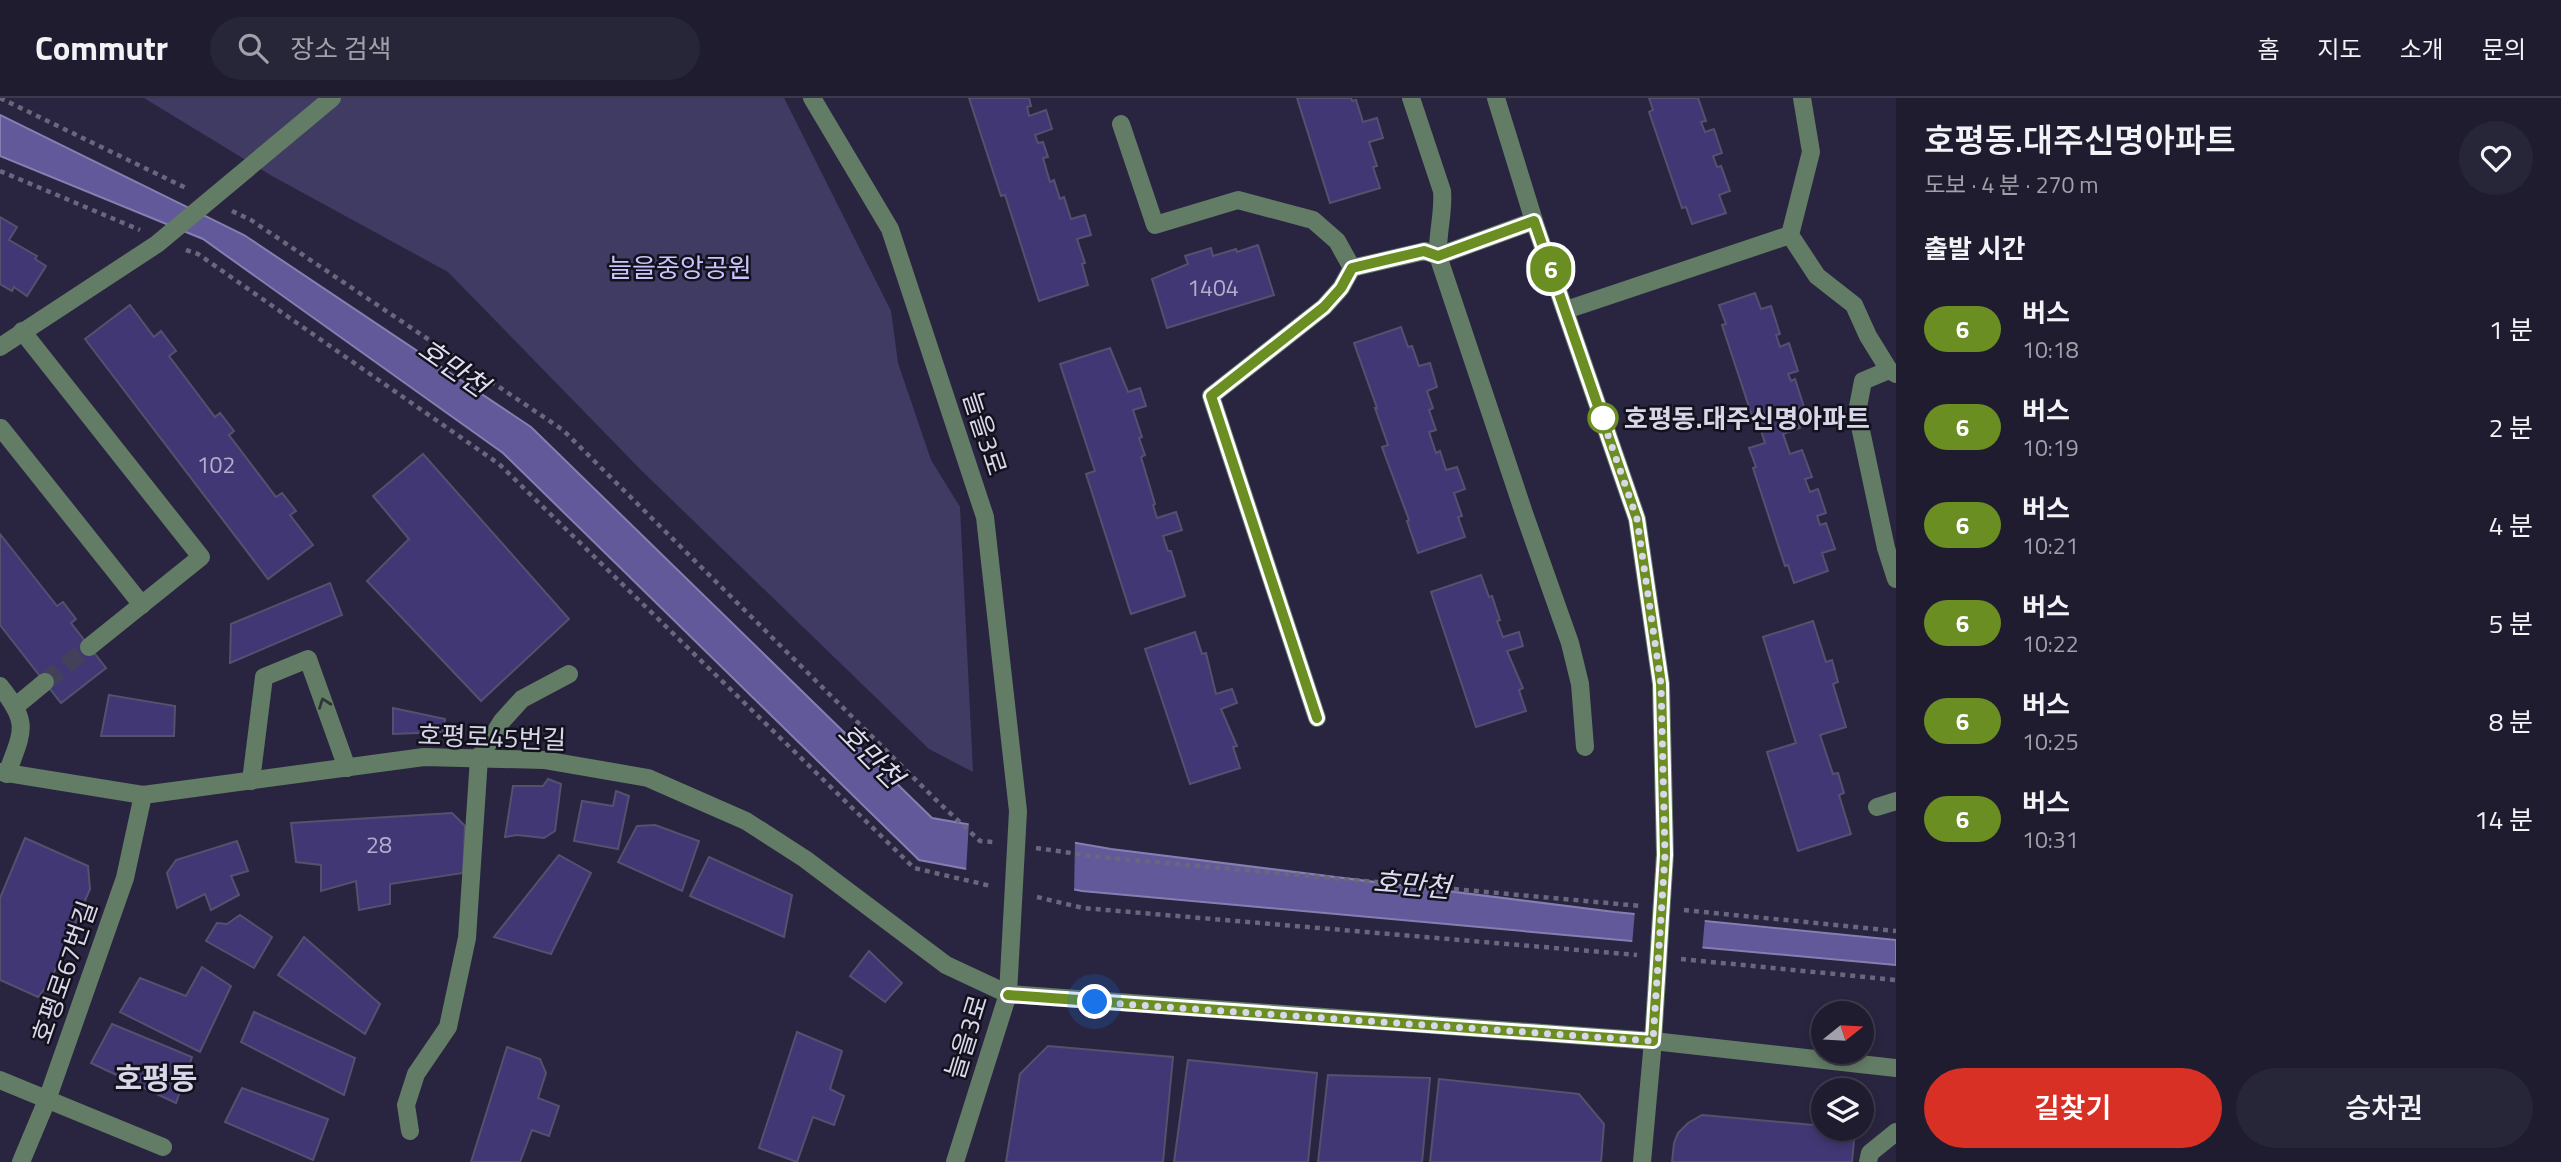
<!DOCTYPE html>
<html lang="ko">
<meta charset="utf-8">
<style>
body{margin:0;font-family:"Titillium Web","Noto Sans KR",sans-serif;background:#272538;color:#f1f3f6;height:100vh;display:flex;flex-direction:column;font-size:26px;white-space:nowrap}
*{box-sizing:border-box;margin:0}
p{font-size:23px;color:#a1a1ab}
.icon{flex:none;width:38px;height:38px;fill:none;stroke:currentColor;stroke-width:2;stroke-linecap:round;stroke-linejoin:round}
.map{position:relative;flex:1;overflow:hidden}
.panel{display:flex;flex-direction:column;background:#1f1c30;width:665px}
.panel>*{flex:none}
.badge{padding:0 14px;border-radius:23px;font-size:24px;line-height:46px}
.needle{width:46px;rotate:72deg}
.tools{position:absolute;left:1811px;top:903px;display:grid;gap:14px}
.tools a{display:grid;place-items:center;width:63px;height:63px;border-radius:50%;background:#1f1c30;box-shadow:0 4px 10px #0003,0 0 0 2px #3c3a4c;font-size:35px}
.you{position:absolute;width:35px;height:35px;margin:-18px;border:5px solid #fff;border-radius:50%;background:#1a73e8;box-shadow:0 0 0 10px #1a73e833}
.map>.badge{position:absolute;translate:-50% -50%;box-shadow:0 0 0 4px #fff}
h2{padding:0 28px;font-size:26px;line-height:63px}
.round{display:grid;place-items:center;flex:none;width:74px;height:74px;border-radius:37px;background:#272538}
.summary{display:flex;align-items:center;justify-content:space-between;height:119px;padding:0 28px}
h1{font-size:33px;font-weight:600;line-height:52px}
.button{display:flex;gap:14px;margin-top:auto;padding:14px 28px}
.button a{flex:1;height:80px;border-radius:42px;background:#d93025;color:#fff;font-size:28px;font-weight:600;line-height:80px;text-align:center}
.button a+a{background:#272538;color:#f1f3f6}
ul{padding:0;list-style:none}
li{display:flex;align-items:center;gap:21px;height:98px;padding:0 28px}
li div{flex:1}
li b{display:block;font-size:26px}
li em{font-style:normal}
li .badge{min-width:77px;font-weight:700;text-align:center}
header{display:flex;align-items:center;gap:42px;box-sizing:border-box;height:98px;padding:0 35px;background:#1f1c30;border-bottom:2px solid #3c3a4c}
header strong{font-size:33px}
nav{display:flex;gap:38px;margin-inline-start:auto;font-size:24px}
.search{width:490px;height:63px;background:#272538;display:flex;align-items:center;gap:18px;box-sizing:border-box;padding:0 24px;border-radius:38px;color:#a1a1ab;font-size:26px}
main{display:flex;flex:1;min-height:0}
.map>svg:first-child{display:block}
</style>
<header>
<strong>Commutr</strong>
<div class="search"><svg class="icon" aria-label="search" viewBox="0 0 24 24"><circle cx="10" cy="10" r="6"/><path d="M15 15l6 6"/></svg>장소 검색</div>
<nav><a>홈</a><a>지도</a><a>소개</a><a>문의</a></nav>
</header>
<main>
<div class="map">
<svg width="1896" height="1064" viewBox="0 0 1896 1064">
<rect width="100%" height="100%" fill="#292540"/>
<path fill="#403b62" d="M144,0H784L891,213L898,265L931,362L960,409L973,674L929,651L641,372L448,174L272,78Z"/>
<path fill="#615999" stroke="#857fb1" stroke-width="2" d="M0,17L244,137L531,329L932,720L1111,751L1615,814L1896,842V867L1082,793L919,762L503,355L203,141L0,58Z"/>
<g fill="#292540">
<path d="M969,723L1075,741L1074,796L966,775Z"/>
<path d="M1635,813L1705,820L1702,853L1632,847Z"/>
</g>
<g fill="#413774" stroke="#54516f" stroke-width="2">
<path d="M969,0H1029L1031,8L1027,9L1029,18L1046,12L1052,31L1035,37L1038,45L1043,44L1048,59L1043,60L1050,84L1054,82L1060,101L1064,99L1071,121L1085,117L1091,137L1077,141L1085,165L1082,166L1088,187L1039,203L1005,97L1001,98Z"/>
<path d="M1297,0H1351L1352,3L1356,2L1363,24L1377,20L1383,40L1369,44L1377,68L1373,69L1380,90L1330,105Z"/>
<path d="M1649,0H1698L1706,23L1701,24L1705,34L1714,31L1722,55L1713,58L1717,69L1721,68L1730,93L1719,97L1726,115L1692,126L1686,109L1682,110L1649,14L1653,12Z"/>
<path d="M0,119L17,129L9,142L37,158L35,161L46,168L27,198L14,189L12,193L0,186Z"/>
<path d="M1258,147L1274,197L1167,230L1152,181L1188,166L1185,158L1211,150L1213,158L1236,151L1237,154Z"/>
<path d="M1755,195L1761,211L1771,208L1780,236L1776,237L1780,249L1789,245L1798,273L1788,276L1791,283L1795,281L1804,309L1794,312L1800,330L1783,336L1790,356L1802,352L1812,379L1805,381L1810,394L1818,391L1826,415L1817,418L1820,427L1826,425L1835,451L1822,455L1828,473L1794,485L1788,467L1785,468L1753,370L1756,369L1749,350L1765,345L1758,323L1754,324L1722,227L1726,226L1719,207Z"/>
<path d="M130,207L154,239L161,233L176,253L169,258L215,319L220,315L234,333L229,337L276,399L282,395L296,413L290,417L313,447L268,481L85,241Z"/>
<path d="M1401,229L1408,249L1412,248L1419,268L1430,265L1437,289L1427,293L1433,310L1429,312L1436,332L1429,334L1436,355L1440,353L1446,372L1457,369L1465,391L1454,395L1462,418L1458,419L1465,439L1418,455L1407,423L1409,422L1382,349L1388,347L1375,310H1377L1354,245Z"/>
<path d="M1110,250L1128,294L1140,290L1146,308L1133,312L1142,339L1139,340L1145,357L1141,359L1155,406L1153,407L1157,420L1176,414L1182,432L1163,438L1168,453H1171L1185,498L1131,516L1086,376L1095,373L1060,266Z"/>
<path d="M423,356L569,521L481,603L367,483L409,441L373,398Z"/>
<path d="M0,436L57,508L63,504L76,521L71,525L106,570L61,605L0,527Z"/>
<path d="M1481,477L1489,499L1492,498L1500,522L1497,523L1503,539L1519,534L1523,548L1507,553L1523,590L1519,592L1526,613L1476,629L1431,494Z"/>
<path d="M330,485L342,517L230,565L231,526Z"/>
<path d="M1813,523L1826,564L1832,562L1838,584L1833,586L1846,629L1820,637L1833,676L1838,675L1844,695L1839,697L1851,736L1798,753L1767,654L1796,645L1763,539Z"/>
<path d="M1195,534L1202,556L1206,555L1216,596L1232,591L1237,605L1221,611L1237,648L1233,649L1240,670L1190,686L1145,551Z"/>
<path d="M109,597L175,608L174,638H101Z"/>
<path d="M393,610L445,621L443,634L393,636Z"/>
<path d="M548,681L561,686L555,733L544,740L517,737L505,739L513,688H543Z"/>
<path d="M616,693L629,698L618,751L574,743L582,703L613,708Z"/>
<path d="M452,715L465,728L463,775L390,786V806L359,812L356,783L321,793V767L296,764L291,725Z"/>
<path d="M655,727L699,743L682,793L618,764L637,728Z"/>
<path d="M25,740L88,768L90,791L50,884L38,899L0,882V800Z"/>
<path d="M237,743L248,773L231,778L239,797L211,812L205,796L177,810L167,775L176,762Z"/>
<path d="M559,757L591,775L551,856L494,839Z"/>
<path d="M709,759L792,797L784,839L690,798Z"/>
<path d="M240,817L272,839L254,870L206,843L217,825L227,826Z"/>
<path d="M304,839L380,906L365,936L278,877Z"/>
<path d="M869,853L902,885L885,904L850,878Z"/>
<path d="M202,869L231,888L200,954L120,914L140,880L186,898Z"/>
<path d="M254,914L355,960L344,997L241,944Z"/>
<path d="M112,926L192,959L176,1005L91,965Z"/>
<path d="M797,934L842,953L830,991L844,998L834,1027L813,1019L797,1064L759,1050Z"/>
<path d="M1048,948L1173,959L1163,1064H1006L1020,976Z"/>
<path d="M507,949L540,961L546,975L538,1000L559,1008L549,1038L532,1032L520,1064H471Z"/>
<path d="M1188,962L1317,975L1308,1064H1174Z"/>
<path d="M1328,977L1430,980L1422,1064H1318Z"/>
<path d="M1439,981L1579,996L1604,1026L1601,1064H1430Z"/>
<path d="M242,990L328,1021L313,1062L225,1024Z"/>
<path d="M1702,1017L1824,1028V1031H1855L1852,1064H1672L1674,1045L1678,1035L1688,1025Z"/>
</g>
<g fill="none" stroke-linecap="round" stroke-linejoin="round">
<path stroke="#434059" stroke-width="18" stroke-dasharray="18 9" stroke-linecap="butt" d="M45,584L89,549"/>
<g stroke="#69677e" stroke-width="4.5" stroke-dasharray="5 5" stroke-linecap="butt">
<path d="M0,0L186,90"/>
<path d="M0,73L140,132"/>
<path d="M232,113L251,122L563,332L935,701L980,743L993,744"/>
<path d="M186,152L198,156L499,366L914,770L991,788"/>
<path d="M1036,750L1100,759L1641,808"/>
<path d="M1037,799L1083,810L1637,857"/>
<path d="M1684,812L1896,833"/>
<path d="M1681,861L1896,882"/>
</g>
<g stroke="#637c65" stroke-width="18">
<path d="M812,0L890,131L985,419L1018,713L1008,896L955,1064"/>
<path d="M1411,0L1442,93C1444,115 1437,135 1438,158L1524,415L1570,545L1580,586L1585,649"/>
<path d="M1496,0L1534,123L1637,421L1661,586L1665,756L1653,943L1642,1064"/>
<path d="M1802,0L1811,54L1790,137L1817,178L1854,207L1868,238L1889,272L1896,276"/>
<path d="M1121,26L1155,127L1238,102L1313,122L1337,143L1352,170L1425,153L1438,158L1534,123"/>
<path d="M1566,212L1790,137"/>
<path d="M22,233L201,459L89,549"/>
<path d="M0,249L157,146L332,0"/>
<path d="M1889,272L1863,283L1857,314L1886,450L1896,481"/>
<path d="M1,330L142,507"/>
<path d="M0,588C31,627 22,633 7,676"/>
<path d="M16,608L45,584"/>
<path d="M1317,620L1211,298L1324,209L1341,190L1352,170"/>
<path d="M0,674L143,697L424,659L544,662L648,680L746,723L805,761L946,867L1008,896L1653,943L1896,970"/>
<path d="M251,683L264,579L308,561L347,670"/>
<path d="M1877,709L1896,703"/>
<path d="M0,982L163,1049"/>
<path d="M410,1033L406,1007L416,976L448,929L467,840L479,660L502,623L522,601L569,576"/>
<path d="M21,1064L47,1002L125,780L143,697"/>
<path d="M1868,1064L1870,1055L1896,1034"/>
</g>
</g>
<defs><path id="oneway-chevron" d="M-2-3.5L2.5 0L-2 3.5" fill="none" stroke-width="1.6" stroke-linecap="round" stroke-linejoin="round" transform="scale(1.75)"/></defs>
<use stroke="#2e3636" href="#oneway-chevron" transform="translate(324 605) rotate(-110)"/>
<g fill="none" stroke-linecap="round" stroke-linejoin="round">
<g stroke="#fff" stroke-width="16">
<path id="line" d="M1008,897L1653,943L1665,757L1661,586L1637,421L1534,123L1438,158L1424,153L1352,170L1341,190L1324,209L1211,298L1317,620"/>
</g>
<use href="#line" stroke="#6b8e23" stroke-width="10"/>
<path stroke="#d8d7e9" stroke-width="7" stroke-dasharray="0 12.6" d="M1095,904L1653,943L1665,757L1661,586L1637,421L1601,317L1603,320"/>
</g>
<circle fill="#fff" stroke="#6b8e23" stroke-width="3.5" cx="1603" cy="320" r="14"/>
<g text-anchor="middle" dominant-baseline="central" stroke-width="5" stroke-linejoin="round" paint-order="stroke">
<g font-size="23" fill="#b2afcc">
<text x="1213" y="189">1404</text>
<text x="216" y="366">102</text>
<text x="379" y="746">28</text>
</g>
<g font-size="26" fill="#c9c4fd" stroke="#12111c">
<text x="680" y="169">늘을중앙공원</text>
</g>
<g font-size="26" font-weight="bold" fill="#d8d7e9" stroke="#12111c" text-anchor="start">
<text x="1624" y="320">호평동.대주신명아파트</text>
</g>
<g font-size="26" fill="#d8d7e9" stroke="#12111c">
<text transform="translate(985 335) rotate(72)">늘을3로</text>
<text transform="translate(492 639) rotate(2)">호평로45번길</text>
<text transform="translate(64 874) rotate(-71)">호평로67번길</text>
<text transform="translate(966 939) rotate(-73)">늘을3로</text>
</g>
<g font-size="28" font-style="italic" fill="#dddcf0" stroke="#12111c">
<text transform="translate(454 269) rotate(35)">호만천</text>
<text transform="translate(871 657) rotate(45)">호만천</text>
<text transform="translate(1412 786) rotate(5)">호만천</text>
</g>
<g font-size="30" font-weight="bold" fill="#d8d7e9" stroke="#12111c">
<text x="156" y="980">호평동</text>
</g>
</g>
</svg>
<div class="tools">
<a><svg class="needle" viewBox="-14 -14 28 28"><path d="M0-13l5 13h-10z" fill="#e53935"/><path d="M0 13l5-13h-10z" fill="#a1a1ab"/></svg></a>
<a><svg class="icon" aria-label="layers" viewBox="0 0 24 24"><path d="M12 4l9 5-9 5-9-5zM3 14l9 5 9-5"/></svg></a>
</div>
<div class="you" style="left:1095px;top:904px"></div>
<b class="badge" style="left:1551px;top:171px;background:#6b8e23;color:#fff">6</b>
</div>
<section class="panel">
<div class="summary"><div><h1>호평동.대주신명아파트</h1><p>도보 · 4 분 · 270 m</p></div><a class="round"><svg class="icon" aria-label="heart" viewBox="0 0 24 24"><path d="M12 20l-8-8c-3-5 5-10 8-4 3-6 11-1 8 4z"/></svg></a></div>
<h2>출발 시간</h2>
<ul>
<li><span class="badge" style="background:#6b8e23;color:#fff">6</span><div><b>버스</b><p>10:18</p></div><em>1 분</em></li>
<li><span class="badge" style="background:#6b8e23;color:#fff">6</span><div><b>버스</b><p>10:19</p></div><em>2 분</em></li>
<li><span class="badge" style="background:#6b8e23;color:#fff">6</span><div><b>버스</b><p>10:21</p></div><em>4 분</em></li>
<li><span class="badge" style="background:#6b8e23;color:#fff">6</span><div><b>버스</b><p>10:22</p></div><em>5 분</em></li>
<li><span class="badge" style="background:#6b8e23;color:#fff">6</span><div><b>버스</b><p>10:25</p></div><em>8 분</em></li>
<li><span class="badge" style="background:#6b8e23;color:#fff">6</span><div><b>버스</b><p>10:31</p></div><em>14 분</em></li>
</ul>
<div class="button"><a>길찾기</a><a>승차권</a></div>
</section>
</main>
